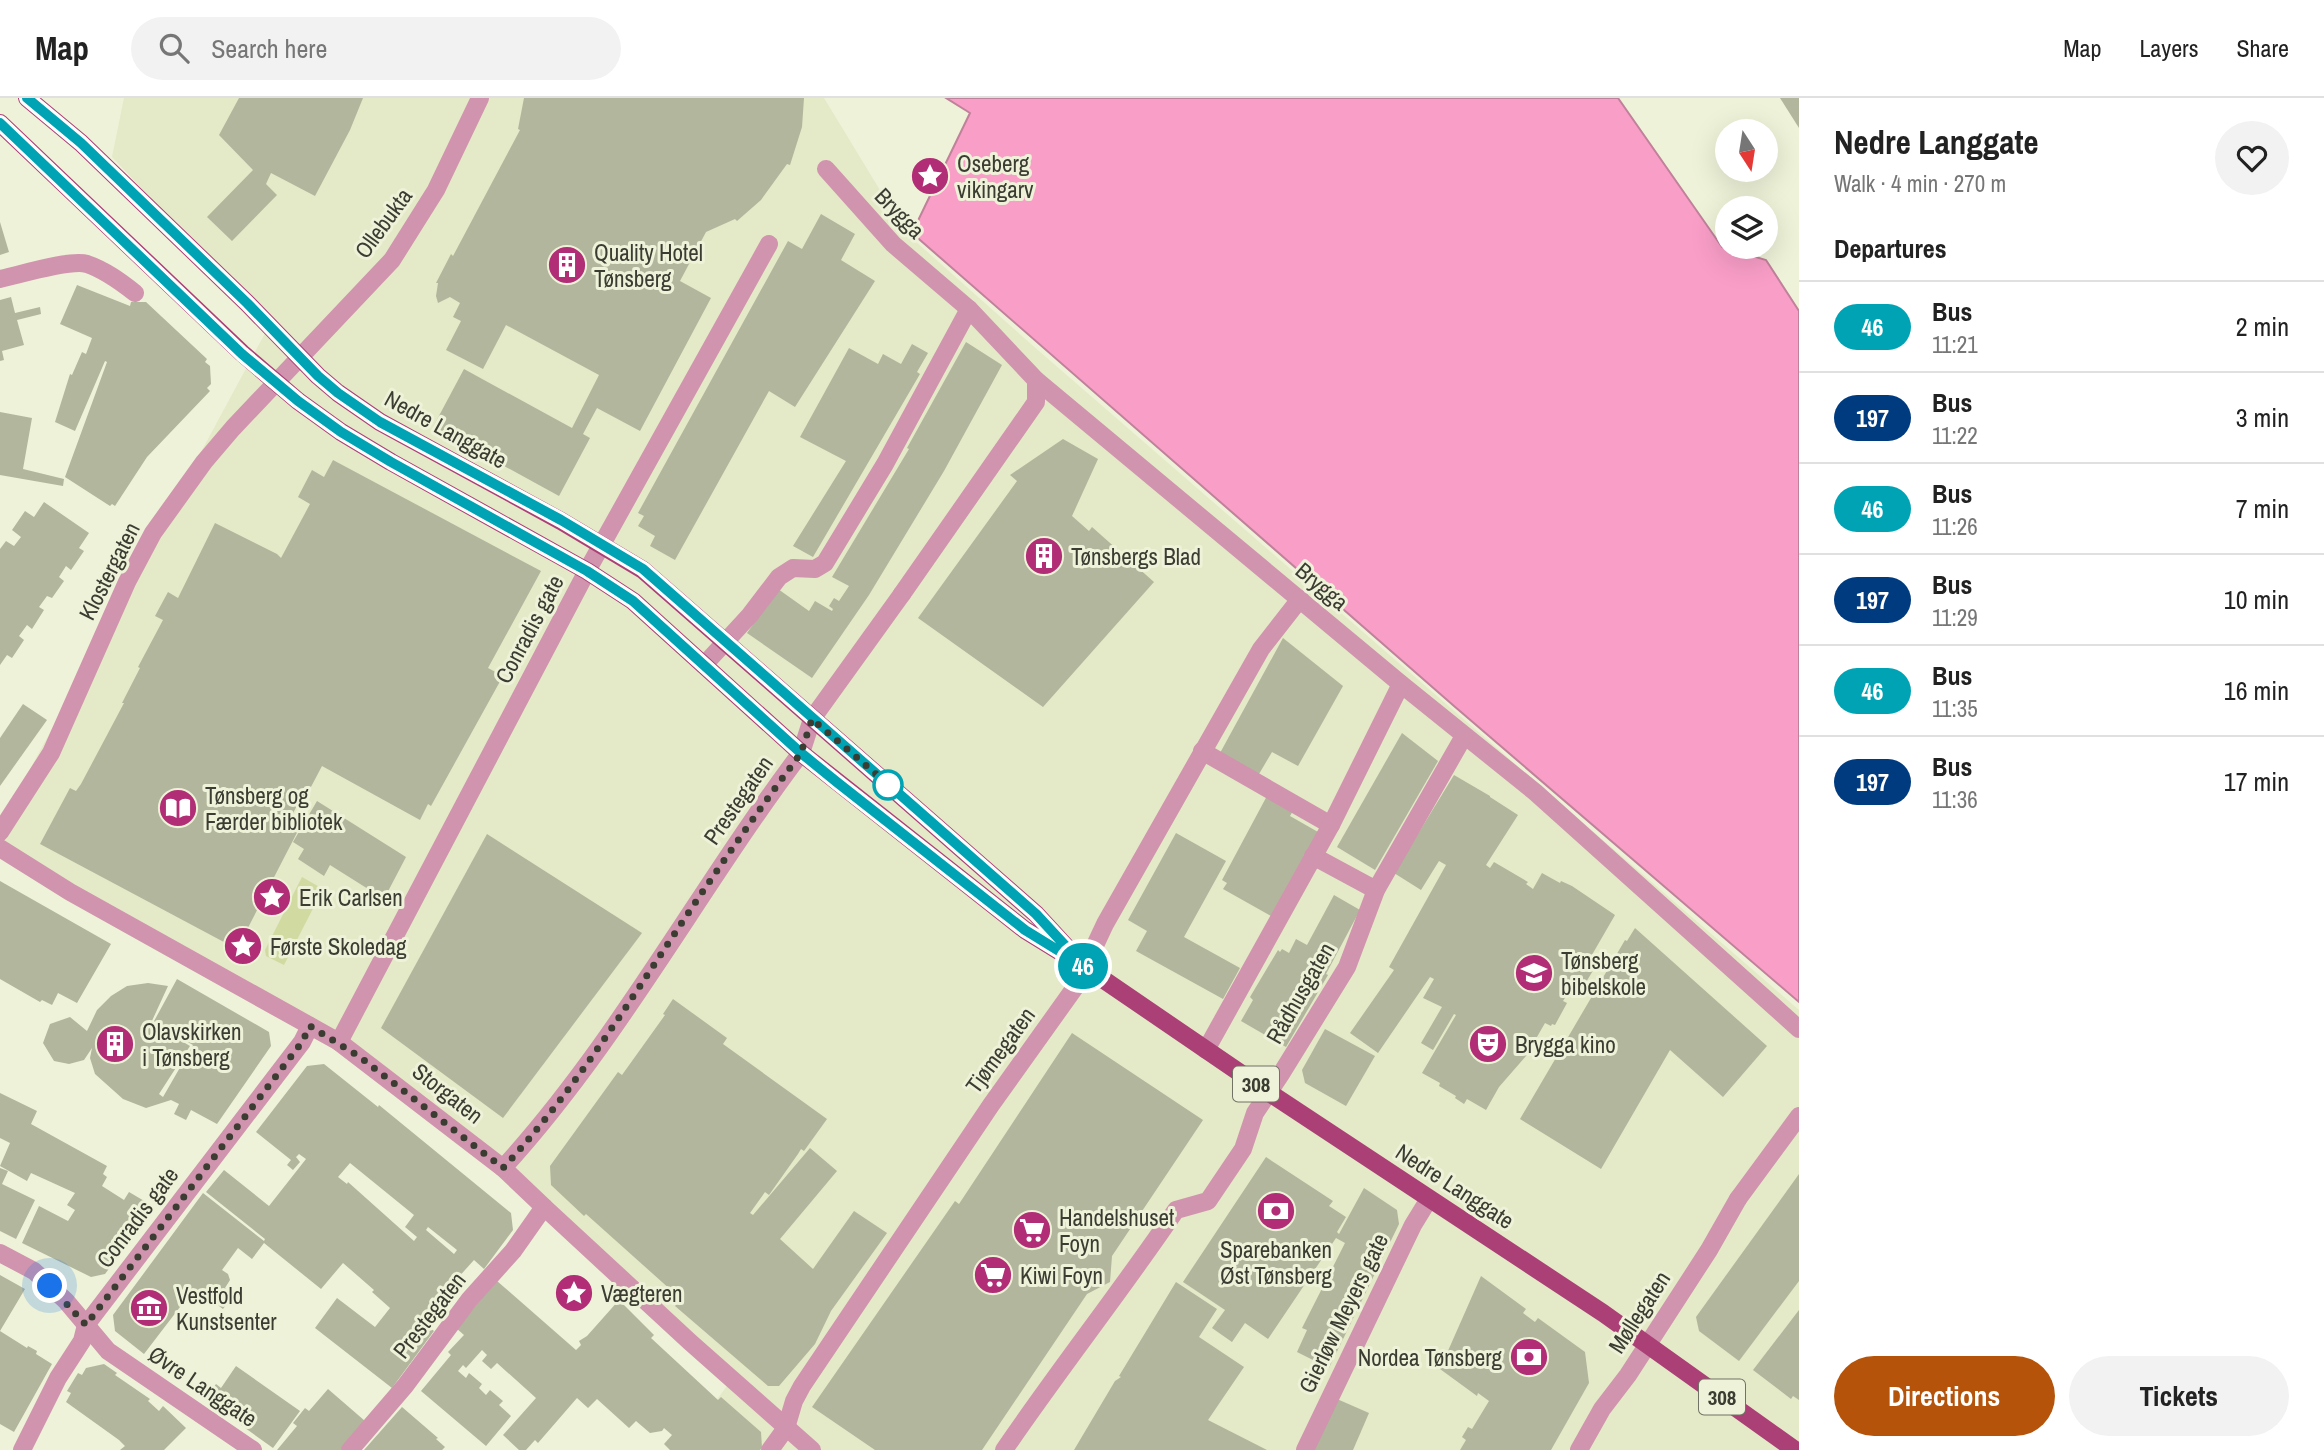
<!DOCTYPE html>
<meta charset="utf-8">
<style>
body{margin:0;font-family:"Archivo Narrow",sans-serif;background:#f2f2f2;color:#222;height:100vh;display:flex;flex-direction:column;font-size:26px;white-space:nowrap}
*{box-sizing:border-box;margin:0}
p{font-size:23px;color:#767676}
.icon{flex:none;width:38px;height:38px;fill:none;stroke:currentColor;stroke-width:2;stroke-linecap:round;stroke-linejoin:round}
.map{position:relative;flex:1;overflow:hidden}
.details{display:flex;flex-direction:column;background:#fff;width:525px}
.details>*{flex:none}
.badge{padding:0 14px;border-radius:23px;font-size:24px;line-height:46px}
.needle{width:46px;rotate:168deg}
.fabs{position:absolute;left:1715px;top:21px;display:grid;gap:14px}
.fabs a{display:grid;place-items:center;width:63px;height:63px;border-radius:50%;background:#fff;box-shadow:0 7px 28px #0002;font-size:35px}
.you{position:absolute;width:35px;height:35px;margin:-18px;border:5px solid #fff;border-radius:50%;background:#1a73e8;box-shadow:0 0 0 10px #1a73e833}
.map>.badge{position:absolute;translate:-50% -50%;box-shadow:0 0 0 4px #fff}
h2{padding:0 35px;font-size:26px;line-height:63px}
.round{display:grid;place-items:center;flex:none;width:74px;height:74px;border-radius:37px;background:#f2f2f2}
.overview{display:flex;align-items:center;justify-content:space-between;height:119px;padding:0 35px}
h1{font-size:33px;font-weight:700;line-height:52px}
.cta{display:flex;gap:14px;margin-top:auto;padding:14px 35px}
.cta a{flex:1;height:80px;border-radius:42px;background:#b45309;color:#fff;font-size:28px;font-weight:700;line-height:80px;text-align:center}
.cta a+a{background:#f2f2f2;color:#222}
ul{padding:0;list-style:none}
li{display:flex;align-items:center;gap:21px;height:91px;padding:0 35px;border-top:2px solid #e0e0e0}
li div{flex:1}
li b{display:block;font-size:26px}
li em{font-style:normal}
li .badge{min-width:77px;font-weight:700;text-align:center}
header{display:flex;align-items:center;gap:42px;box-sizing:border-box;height:98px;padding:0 35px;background:#fff;border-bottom:2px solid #e0e0e0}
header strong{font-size:33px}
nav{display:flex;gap:38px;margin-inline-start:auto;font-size:24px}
.search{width:490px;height:63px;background:#f2f2f2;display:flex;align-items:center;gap:18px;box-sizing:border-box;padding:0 24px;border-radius:38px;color:#767676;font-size:26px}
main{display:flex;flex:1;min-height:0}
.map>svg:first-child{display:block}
</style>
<header>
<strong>Map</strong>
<div class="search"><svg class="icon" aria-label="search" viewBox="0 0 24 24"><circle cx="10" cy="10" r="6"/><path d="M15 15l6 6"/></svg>Search here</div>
<nav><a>Map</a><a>Layers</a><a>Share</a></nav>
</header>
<main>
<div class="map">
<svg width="1799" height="1352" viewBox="0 0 1799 1352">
<rect width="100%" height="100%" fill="#eef2d8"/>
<path fill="#e4e9c7" d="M124,0H824L906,135L1032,247L1799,912V1352H679L733,1280L340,941L0,750V727L270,226L112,59Z"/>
<path fill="#d1daa1" d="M302,779L323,791L284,867L266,858L265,852Z"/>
<path fill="#f99ec7" stroke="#c0819a" stroke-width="2" d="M946,0H1618L1722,149L1766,162L1799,213V904L1454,608L912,135L970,15Z"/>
<g fill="#b2b69d" fill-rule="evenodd">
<path d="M239,0H363L350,32L315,98L271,75L266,86L277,97L232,143L207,119L253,72L219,37Z"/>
<path d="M524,0H804L802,29L790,67L787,66L761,102L737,123L735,121L706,134L680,183L711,200L640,333L597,310L583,336L590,340L559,398L433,329L464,271L572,330L599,277L506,227L483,271L446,252L461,223L453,219L460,205L450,199L438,205L436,198L438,185H436L451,156L453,158L520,32L518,31Z"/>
<path d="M1780,0H1799V30Z"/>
<path d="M821,116L855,136L841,162L875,183L795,309L769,293L675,462L650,448L655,438L638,428L644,418L638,415L788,143L802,151Z"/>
<path d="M0,124L9,154L0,157Z"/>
<path d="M77,187L130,208L131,204H146L207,261L205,264L210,268L211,286L207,290L210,293L147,359L115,408L112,406L110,408L65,379L107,264L105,263L75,333L55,324L70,276L72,277L82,254L86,256L92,240L60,226Z"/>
<path d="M11,199L15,215L40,209L41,216L17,222L24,247L2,253L4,262L0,263V202Z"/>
<path d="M966,244L1002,267L944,373L869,497L812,580L747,535L778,491L809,513L815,503L832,513L833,511L829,508L834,500L839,503L849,488L832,479L909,351L907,350Z"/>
<path d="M912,246L928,255L917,274L920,276L813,459L793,448L846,363L800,339L849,250L878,266L883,256L901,266Z"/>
<path d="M0,314L32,320L23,371L64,381L63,388L0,377Z"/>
<path d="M1063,341L1098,361L1072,418L1089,433L1092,429L1154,484L1043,609L918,520L1017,383L1010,377Z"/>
<path d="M333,362L541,473L488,570L503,578L431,708L428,706L420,722L322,668L303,704L300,702L292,717L303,723L237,851L40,746L70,690L76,693L81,686L124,605H122L140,570L138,569L163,522L155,518L168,494L178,500L215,425L277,456L281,460L310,406L298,399L312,372L324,379Z"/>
<path d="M44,404L89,435L79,450L84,453L71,472L66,468L59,479L64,483L52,500L47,498L39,509L44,512L32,531L27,527L19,538L24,542L12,560L7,557L0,567V451L6,443L14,448L21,439L12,432L25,413L34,419Z"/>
<path d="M1283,540L1343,588L1298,668L1272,654L1259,676L1220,655Z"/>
<path d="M23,606L47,622L0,688V640Z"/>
<path d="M1402,635L1438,663L1375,772L1337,749Z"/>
<path d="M1454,677L1490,698V699L1518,717L1486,767L1490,770L1494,764L1528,784L1526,786L1533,791L1542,775L1560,785L1561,783L1572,788L1615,817L1589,862L1597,866L1580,894L1572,889L1563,903L1567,905L1555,927L1552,926L1551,928L1545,925L1526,958L1499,989L1486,1012L1467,1001L1464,1006L1455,1000L1456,998L1439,988L1440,985L1422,975L1456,917L1454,916L1433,952L1421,945L1442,909L1423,900L1434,881L1430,879L1378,955L1350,935L1394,872L1389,869L1446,767L1439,763L1421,792L1394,775Z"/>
<path d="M1268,696L1294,711L1290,718L1318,734L1271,818L1223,791L1227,785L1222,782Z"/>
<path d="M317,703L406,759L384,801L330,767L324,778L298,761L304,751L293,744Z"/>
<path d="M1176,735L1226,763L1184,839L1240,870L1223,901L1136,853L1147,833L1128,822Z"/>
<path d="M487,736L642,835L503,1020L381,930Z"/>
<path d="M0,783L111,846L77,905L58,895L52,907L42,902L40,904L0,881Z"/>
<path d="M1334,797L1360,812L1326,876L1328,877L1286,949L1241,923L1253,902L1250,899L1278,852L1280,854L1282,851L1289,855L1296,841L1307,847Z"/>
<path d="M1635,830L1767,948L1723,999L1670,952L1601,1071L1520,1021L1625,842L1627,843Z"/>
<path d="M177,881L269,934L271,948L217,1026L191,1012L186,1022L174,1016L179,1006L171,1002L146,1010L123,1001L95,976L90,960L92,950L84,962L69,966L54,963L43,945L50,926L70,919L87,933L97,912L111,898L127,888L148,885L168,888L151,925L190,948L159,996L163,999L193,947L153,925Z"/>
<path d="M673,901L727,940L723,946L827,1021L804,1053L801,1051L798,1056L769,1097L765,1094L750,1115L753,1117L810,1050L837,1073L780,1141L813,1171L854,1113L887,1135L831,1213L815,1246L779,1288H768L675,1208L681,1201L586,1116L584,1118L551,1087L550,1068L618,974L622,977L665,917L663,916Z"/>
<path d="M1325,931L1375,958L1346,1008L1305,985L1302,972Z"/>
<path d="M1072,935L1203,1022L1112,1158L1110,1184L1087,1196L982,1352H875L812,1309L955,1103L959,1106Z"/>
<path d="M324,966L378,1009L379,1007L511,1115L513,1132L484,1171L474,1162L420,1222L434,1233L392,1290L315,1230L337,1200L375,1229L390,1210L372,1194L374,1192L343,1165L321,1191L264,1145L252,1161L238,1150L222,1172L228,1176L230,1182L225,1190L234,1196L223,1211L203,1196L202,1198L193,1192L144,1256L115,1233L113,1217L203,1095L264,1143L265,1141L206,1094L224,1072L269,1108L306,1061L299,1056L296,1059L300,1064L293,1072L287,1067L291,1062L256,1034L307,968ZM350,1065L414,1117L405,1129L417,1139L414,1143L348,1084L347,1086L338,1079ZM428,1129L457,1152L454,1156L426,1132Z"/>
<path d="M0,995L37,1013L31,1026L107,1068L103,1076L107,1079L102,1088L124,1102L129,1094L146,1104L142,1112L150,1116L105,1176L91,1179L22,1145L39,1108L68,1123L75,1112L67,1107L75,1095L31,1075L27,1083L0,1068L10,1045L0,1040Z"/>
<path d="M1266,1059L1333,1103L1329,1108L1346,1119L1337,1134L1339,1136L1364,1090L1397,1112L1399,1126L1329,1270L1297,1254L1307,1232L1302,1230L1345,1145L1336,1140L1268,1241L1245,1225L1232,1244L1212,1230L1225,1212L1183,1184Z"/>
<path d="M0,1070L8,1073L2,1086L35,1102L16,1141L0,1133Z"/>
<path d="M1799,1076V1183L1739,1263L1699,1233L1696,1219Z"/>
<path d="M0,1177L25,1191L0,1233L27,1250L28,1248L37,1253L36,1256L52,1266L14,1334L0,1326Z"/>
<path d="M1481,1178L1526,1211L1523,1215L1535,1224L1538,1220L1585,1254L1589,1285L1551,1352H1460L1466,1342L1462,1339L1468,1329L1472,1331L1489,1303L1478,1295L1477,1298L1440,1271Z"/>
<path d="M497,1183L576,1252L581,1247L579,1243L587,1238L619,1202L654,1237L651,1240L718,1302L721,1299L761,1334L762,1350L760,1352H670L664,1346L672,1337L664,1330L662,1333L650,1335L636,1323L629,1330L597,1301L588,1310L577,1300L538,1345L535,1342L526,1352H519L503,1337L536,1300L497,1265L491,1271L482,1263L487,1257L482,1252L466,1270L463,1267L458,1273L466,1280L469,1275L482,1286L479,1290L486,1297L490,1292L503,1303L499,1307L511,1318L486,1348L421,1293L451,1257L448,1254L464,1237L456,1230Z"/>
<path d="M1176,1184L1217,1211L1199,1239L1244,1269L1208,1322L1267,1352H1074L1115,1283L1121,1279L1119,1278Z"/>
<path d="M1799,1212V1302L1793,1298L1791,1301L1753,1272Z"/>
<path d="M104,1266L117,1275L115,1277L150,1301L148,1303L159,1313L163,1308L186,1330L164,1352H120L125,1348L119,1342L66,1304L71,1295L67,1293L78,1275L82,1277L86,1270Z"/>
<path d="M236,1268L300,1313L273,1350L210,1305L211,1303L206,1299L216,1286L221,1290Z"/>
<path d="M328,1291L365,1323L341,1352H277L297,1328L293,1325L305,1310L309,1313Z"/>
<path d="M1337,1301L1369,1315L1353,1352H1314Z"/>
<path d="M402,1309L438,1340L436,1341L445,1349L442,1352H364Z"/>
</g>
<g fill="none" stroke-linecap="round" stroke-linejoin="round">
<g stroke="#d094ae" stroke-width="18">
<path d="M826,71L893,146L969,211L1036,282L1401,586L1535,694L1799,931"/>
<path d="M902,496L1036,304V282"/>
<path d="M704,567L750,517L779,479L793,470L815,471L825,465L885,366L969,211"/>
<path d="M1202,653L1331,727"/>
<path d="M1313,758L1376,792"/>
<path d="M1206,952L1331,727L1401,586"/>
<path d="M1738,1101L1799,1018"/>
<path d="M544,1109L690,1244L812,1352"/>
<path d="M770,1352L786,1330"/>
<path d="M1004,1352C1060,1270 1121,1193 1176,1112L1208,1103L1243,1051L1255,1015L1281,976L1347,869L1376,792L1464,638"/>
</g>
<g stroke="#d094ae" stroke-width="18">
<path d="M0,181C19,177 70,161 87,166C105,172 121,184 135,195"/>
<path d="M0,734L51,655L127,484L153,435L204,364L233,330L392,162L436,92L480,0"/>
<path d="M0,750L70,794L339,944L503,1070L544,1109L513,1153L469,1202L405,1288L350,1352"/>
<path d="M339,944L587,473L769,146"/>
<path d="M503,1070C618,944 699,790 801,655L812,621L902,496"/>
<path d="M0,1155L34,1173L66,1203L108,1253L253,1352"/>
<path d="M786,1330L794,1303L802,1288L991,1007L1076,888L1105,826L1261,551L1300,501"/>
<path d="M22,1352L58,1280L82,1243L86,1227L302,944L310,928"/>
<path d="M1305,1352L1413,1127L1429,1101"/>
<path d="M1579,1352L1602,1311L1628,1277L1709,1152L1738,1101"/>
</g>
<g stroke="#ab4077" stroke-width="18">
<path d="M27,0L81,45L247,205L318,278L338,295L380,324L561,423L643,472L1036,816L1070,853"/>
<path d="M0,25L242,255L298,303L341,334L391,364L587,473L633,503L801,655L1025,832L1085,869L1268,994L1603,1215L1795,1352"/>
</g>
</g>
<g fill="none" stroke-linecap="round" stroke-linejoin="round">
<g stroke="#fff" stroke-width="16">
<path id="line" d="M0,25L242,256L298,303L341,334L391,364L587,473L633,503L801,655L838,685L1025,832L1085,869L1036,816L643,471L561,422L380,324L338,295L318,278L247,205L81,45L27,0"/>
</g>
<use href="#line" stroke="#00a3b4" stroke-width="10"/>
<path stroke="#3b3c32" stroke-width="7" stroke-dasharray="0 12.6" d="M50,1188L86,1227L302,944L310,928L360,959L503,1070C569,999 620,918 673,838C714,776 757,714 801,655L812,621L897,694L888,687"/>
</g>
<defs>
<g id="sight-disc" transform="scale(2.0125)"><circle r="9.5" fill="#b12d75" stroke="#eef2d8"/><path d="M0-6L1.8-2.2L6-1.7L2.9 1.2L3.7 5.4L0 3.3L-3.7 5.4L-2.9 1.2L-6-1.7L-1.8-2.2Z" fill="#fff"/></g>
<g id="building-disc" transform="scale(2.0125)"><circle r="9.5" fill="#b12d75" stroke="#eef2d8"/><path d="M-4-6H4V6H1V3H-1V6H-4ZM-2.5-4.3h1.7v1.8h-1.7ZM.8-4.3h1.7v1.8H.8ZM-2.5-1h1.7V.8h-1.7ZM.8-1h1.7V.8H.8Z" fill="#fff"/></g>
<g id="library-disc" transform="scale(2.0125)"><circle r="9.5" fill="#b12d75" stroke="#eef2d8"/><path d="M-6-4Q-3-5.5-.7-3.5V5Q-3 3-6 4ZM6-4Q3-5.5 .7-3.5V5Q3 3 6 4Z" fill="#fff"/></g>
<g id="school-disc" transform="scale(2.0125)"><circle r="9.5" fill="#b12d75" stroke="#eef2d8"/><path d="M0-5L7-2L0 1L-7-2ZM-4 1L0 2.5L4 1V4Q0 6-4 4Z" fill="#fff"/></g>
<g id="theatre-disc" transform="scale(2.0125)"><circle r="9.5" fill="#b12d75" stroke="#eef2d8"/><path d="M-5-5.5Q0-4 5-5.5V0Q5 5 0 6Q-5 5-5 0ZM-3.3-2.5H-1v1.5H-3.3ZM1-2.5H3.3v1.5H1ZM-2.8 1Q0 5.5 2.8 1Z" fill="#fff"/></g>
<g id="bank-disc" transform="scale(2.0125)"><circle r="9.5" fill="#b12d75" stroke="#eef2d8"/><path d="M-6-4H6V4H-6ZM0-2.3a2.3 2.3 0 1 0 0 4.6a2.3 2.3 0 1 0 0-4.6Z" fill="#fff"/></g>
<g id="supermarket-disc" transform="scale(2.0125)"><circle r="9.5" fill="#b12d75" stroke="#eef2d8"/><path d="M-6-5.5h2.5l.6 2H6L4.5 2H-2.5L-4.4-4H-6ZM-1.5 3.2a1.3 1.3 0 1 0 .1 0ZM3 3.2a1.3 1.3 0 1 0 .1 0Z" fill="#fff"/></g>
<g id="museum-disc" transform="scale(2.0125)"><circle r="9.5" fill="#b12d75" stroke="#eef2d8"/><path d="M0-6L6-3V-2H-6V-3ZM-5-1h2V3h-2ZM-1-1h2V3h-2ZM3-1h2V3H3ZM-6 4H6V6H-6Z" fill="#fff"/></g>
</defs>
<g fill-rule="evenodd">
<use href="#sight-disc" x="930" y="78"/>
<use href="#building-disc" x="567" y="167"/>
<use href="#building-disc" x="1044" y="458"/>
<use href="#library-disc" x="178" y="710"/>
<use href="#sight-disc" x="272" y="799"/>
<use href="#sight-disc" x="243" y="848"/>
<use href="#school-disc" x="1534" y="875"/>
<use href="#building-disc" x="115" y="946"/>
<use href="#theatre-disc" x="1488" y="946"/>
<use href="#bank-disc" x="1276" y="1113"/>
<use href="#supermarket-disc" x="1032" y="1132"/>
<use href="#supermarket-disc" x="993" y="1177"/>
<use href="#sight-disc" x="574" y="1195"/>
<use href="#museum-disc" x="149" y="1210"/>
<use href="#bank-disc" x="1529" y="1259"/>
</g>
<circle fill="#fff" stroke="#00a3b4" stroke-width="3.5" cx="888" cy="687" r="14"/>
<g text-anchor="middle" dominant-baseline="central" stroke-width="6" stroke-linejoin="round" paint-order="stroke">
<g fill="#eef2d8" stroke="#717364" stroke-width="2">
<rect x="1233" y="968.5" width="46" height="35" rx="5"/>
<rect x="1699" y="1281.5" width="46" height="35" rx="5"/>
</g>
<g font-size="21" font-weight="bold" fill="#3b3c32">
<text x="1256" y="986">308</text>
<text x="1722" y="1299">308</text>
</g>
<g font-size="23" fill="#3b3c32" stroke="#eef2d8" text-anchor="start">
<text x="957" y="65">Oseberg<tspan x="957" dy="26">vikingarv</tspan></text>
<text x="594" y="154">Quality Hotel<tspan x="594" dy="26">Tønsberg</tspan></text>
<text x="1071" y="458">Tønsbergs Blad</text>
<text x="205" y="697">Tønsberg og<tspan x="205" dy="26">Færder bibliotek</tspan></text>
<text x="299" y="799">Erik Carlsen</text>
<text x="270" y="848">Første Skoledag</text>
<text x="1561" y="862">Tønsberg<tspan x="1561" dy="26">bibelskole</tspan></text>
<text x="142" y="933">Olavskirken<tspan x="142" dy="26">i Tønsberg</tspan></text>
<text x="1515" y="946">Brygga kino</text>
<text x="1059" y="1119">Handelshuset<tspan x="1059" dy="26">Foyn</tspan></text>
<text x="1276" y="1151" text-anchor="middle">Sparebanken<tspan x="1276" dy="26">Øst Tønsberg</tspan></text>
<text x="1020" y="1177">Kiwi Foyn</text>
<text x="601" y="1195">Vægteren</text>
<text x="176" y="1197">Vestfold<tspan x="176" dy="26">Kunstsenter</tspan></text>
<text x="1502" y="1259" text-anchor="end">Nordea Tønsberg</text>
</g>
<g font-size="23" fill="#3b3c32" stroke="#eef2d8">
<text transform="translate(900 115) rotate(46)">Brygga</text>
<text transform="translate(383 125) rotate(-54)">Ollebukta</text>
<text transform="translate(446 331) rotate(29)">Nedre Langgate</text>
<text transform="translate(109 473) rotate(-63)">Klostergaten</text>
<text transform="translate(1322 488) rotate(40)">Brygga</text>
<text transform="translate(529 531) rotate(-62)">Conradis gate</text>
<text transform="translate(738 702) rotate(-55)">Prestegaten</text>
<text transform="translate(1300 895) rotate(-60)">Rådhusgaten</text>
<text transform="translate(1000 952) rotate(-54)">Tjømegaten</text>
<text transform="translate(448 995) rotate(38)">Storgaten</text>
<text transform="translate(1455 1088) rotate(33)">Nedre Langgate</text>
<text transform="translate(137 1119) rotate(-53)">Conradis gate</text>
<text transform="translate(1639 1214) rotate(-57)">Møllegaten</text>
<text transform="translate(1343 1215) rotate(-64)">Gierløw Meyers gate</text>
<text transform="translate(429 1217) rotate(-52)">Prestegaten</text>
<text transform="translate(203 1288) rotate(34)">Øvre Langgate</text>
</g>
</g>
</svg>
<div class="fabs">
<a><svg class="needle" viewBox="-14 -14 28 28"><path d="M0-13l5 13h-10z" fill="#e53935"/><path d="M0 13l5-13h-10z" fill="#767676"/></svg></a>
<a><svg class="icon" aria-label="layers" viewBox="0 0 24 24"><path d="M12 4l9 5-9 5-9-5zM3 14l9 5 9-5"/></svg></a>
</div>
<div class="you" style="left:50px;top:1188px"></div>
<b class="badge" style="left:1083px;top:868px;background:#00a3b4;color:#fff">46</b>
</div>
<section class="details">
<div class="overview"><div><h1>Nedre Langgate</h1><p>Walk · 4 min · 270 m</p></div><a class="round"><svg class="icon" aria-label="heart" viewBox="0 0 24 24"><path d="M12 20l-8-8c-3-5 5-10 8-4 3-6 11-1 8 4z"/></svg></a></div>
<h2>Departures</h2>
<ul>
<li><span class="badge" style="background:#00a3b4;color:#fff">46</span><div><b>Bus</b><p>11:21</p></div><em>2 min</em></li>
<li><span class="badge" style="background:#003b80;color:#fff">197</span><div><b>Bus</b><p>11:22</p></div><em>3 min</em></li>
<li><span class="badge" style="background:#00a3b4;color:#fff">46</span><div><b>Bus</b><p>11:26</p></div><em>7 min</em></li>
<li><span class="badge" style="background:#003b80;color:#fff">197</span><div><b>Bus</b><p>11:29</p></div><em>10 min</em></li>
<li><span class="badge" style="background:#00a3b4;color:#fff">46</span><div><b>Bus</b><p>11:35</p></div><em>16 min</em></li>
<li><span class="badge" style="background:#003b80;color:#fff">197</span><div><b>Bus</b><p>11:36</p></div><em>17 min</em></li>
</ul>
<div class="cta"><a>Directions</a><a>Tickets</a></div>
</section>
</main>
